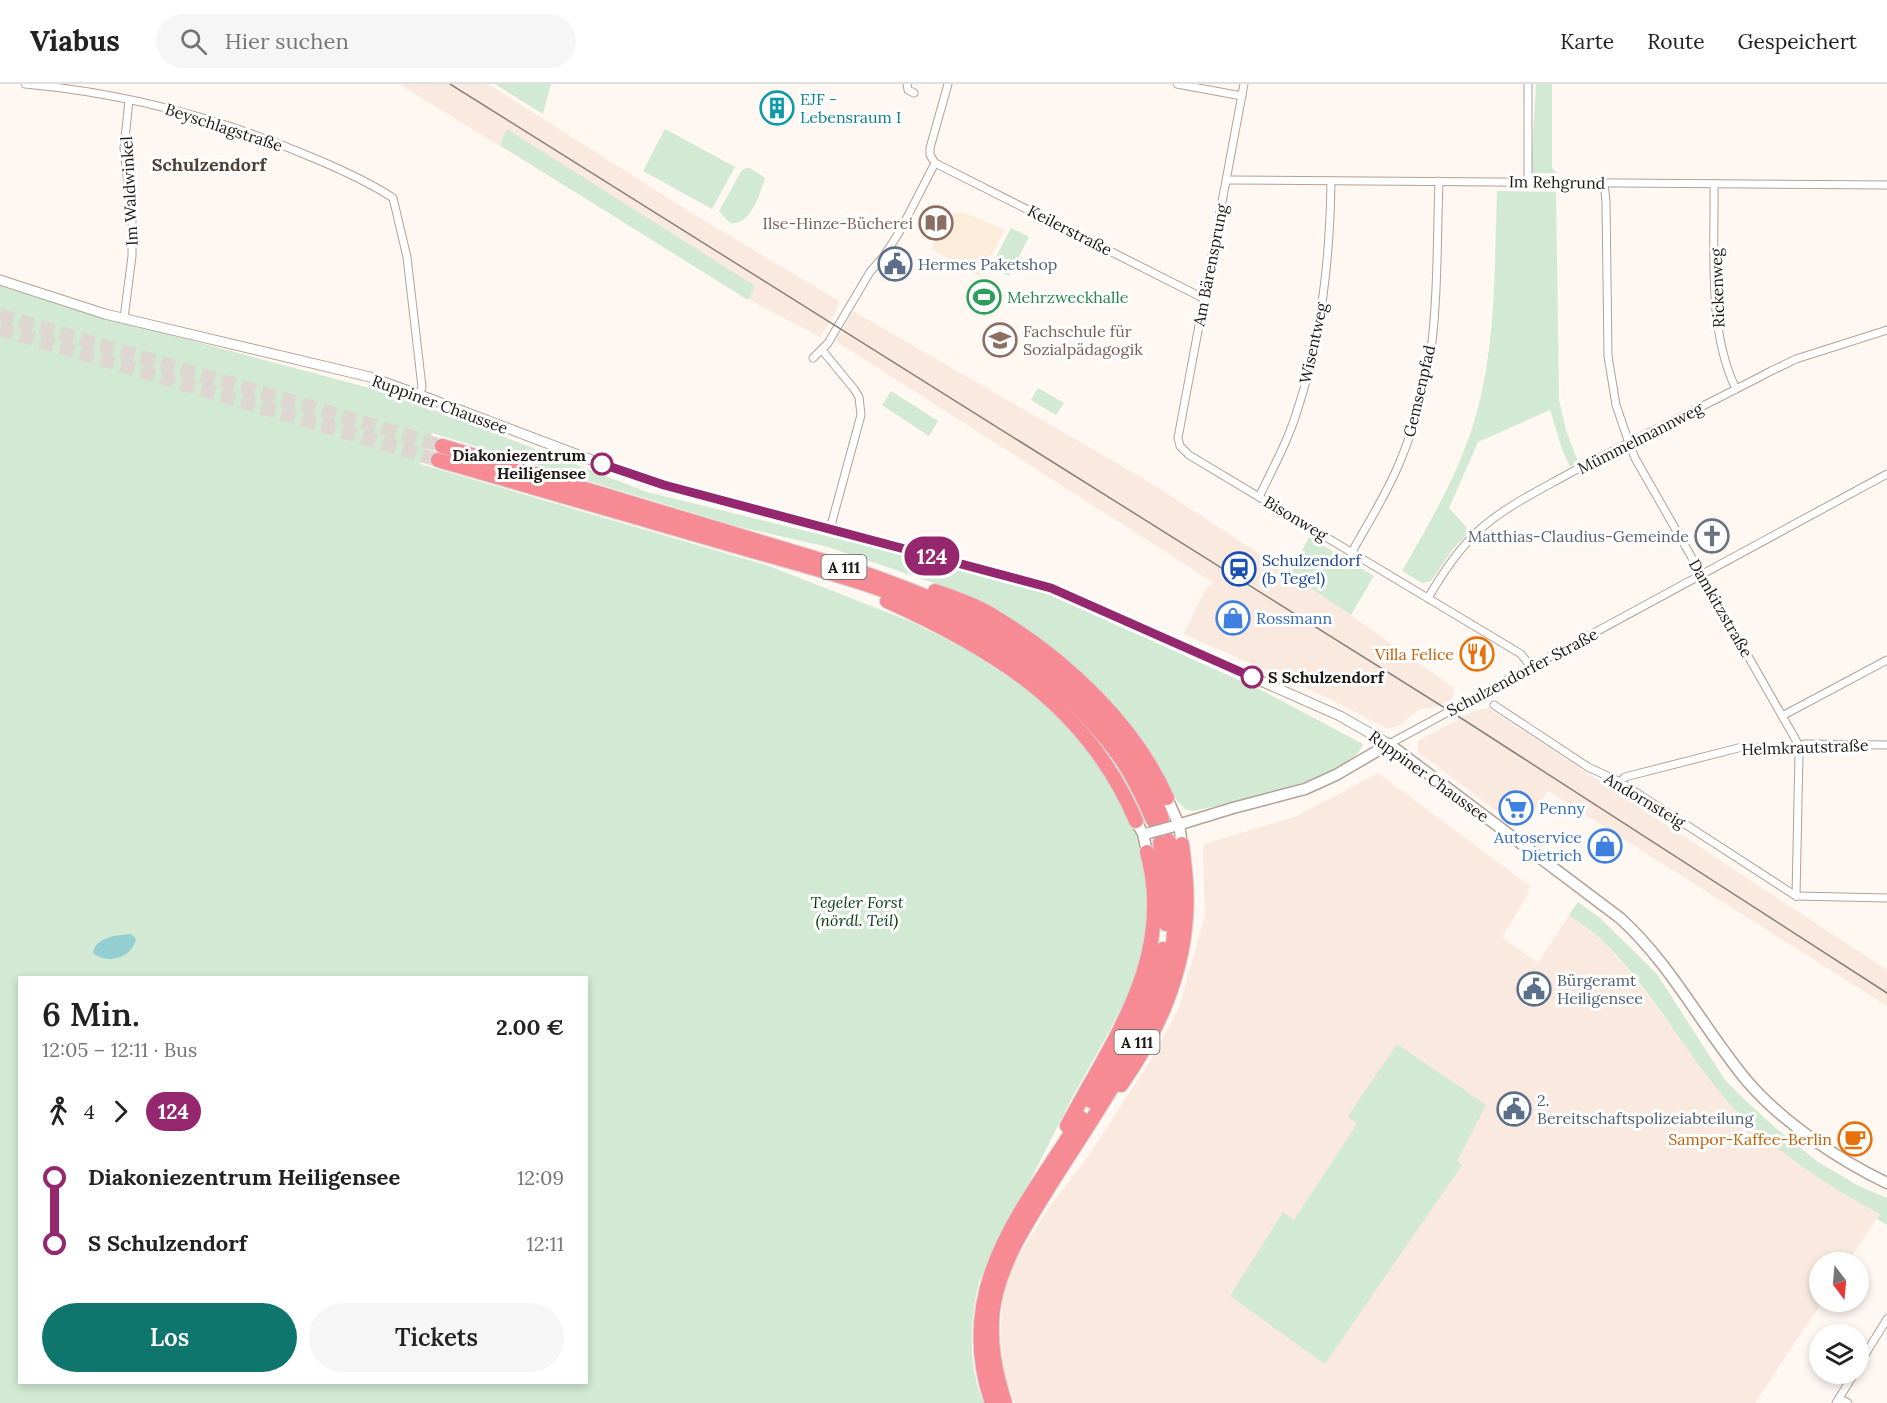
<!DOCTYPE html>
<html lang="de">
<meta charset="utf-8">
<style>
body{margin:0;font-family:Lora,serif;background:#f6f6f6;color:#222;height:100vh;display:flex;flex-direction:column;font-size:22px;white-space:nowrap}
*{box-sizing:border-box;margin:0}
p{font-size:20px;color:#767676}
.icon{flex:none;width:33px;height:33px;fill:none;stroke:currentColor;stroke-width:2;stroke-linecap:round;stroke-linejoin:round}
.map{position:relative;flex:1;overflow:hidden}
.sheet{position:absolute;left:18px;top:892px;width:570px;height:408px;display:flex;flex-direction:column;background:#fff;border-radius:0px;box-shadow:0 3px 9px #0003}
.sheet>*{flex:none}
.badge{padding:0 12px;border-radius:20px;font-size:21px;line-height:39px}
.needle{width:39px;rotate:164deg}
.tools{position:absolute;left:1809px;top:1168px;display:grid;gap:12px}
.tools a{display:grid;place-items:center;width:60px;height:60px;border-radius:50%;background:#fff;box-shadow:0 3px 9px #0003;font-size:30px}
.map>.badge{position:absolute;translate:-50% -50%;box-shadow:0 0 0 3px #fff}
.legs{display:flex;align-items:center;gap:9px;height:66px;padding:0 24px;font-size:20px}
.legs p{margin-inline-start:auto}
.overview{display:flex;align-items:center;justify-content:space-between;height:102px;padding:0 24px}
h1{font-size:33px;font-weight:600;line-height:45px}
.cta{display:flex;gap:12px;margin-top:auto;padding:12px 24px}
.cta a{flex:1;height:69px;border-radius:36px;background:#0f766e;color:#fff;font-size:24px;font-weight:600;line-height:69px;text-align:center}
.cta a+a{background:#f6f6f6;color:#222}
ul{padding:0 24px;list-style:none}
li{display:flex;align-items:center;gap:21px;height:66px;font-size:22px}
li i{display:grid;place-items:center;width:9px;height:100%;margin:0 8px;background:currentColor}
li i::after{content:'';width:15px;height:15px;margin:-8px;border:4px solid;border-radius:50%;background:#fff}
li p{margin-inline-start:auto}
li:first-child i{background:linear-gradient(#0000 50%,currentColor 0)}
li:last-child i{background:linear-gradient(currentColor 50%,#0000 0)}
header{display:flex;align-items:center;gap:36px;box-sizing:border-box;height:84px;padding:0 30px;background:#fff;border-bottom:2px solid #e0e0e0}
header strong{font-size:28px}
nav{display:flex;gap:33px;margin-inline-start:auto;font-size:21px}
.search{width:420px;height:54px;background:#f6f6f6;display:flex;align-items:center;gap:15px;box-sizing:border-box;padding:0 21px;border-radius:33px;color:#767676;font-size:22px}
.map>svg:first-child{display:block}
</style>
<header>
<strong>Viabus</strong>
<div class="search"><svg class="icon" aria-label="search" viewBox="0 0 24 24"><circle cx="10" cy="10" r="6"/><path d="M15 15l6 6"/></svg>Hier suchen</div>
<nav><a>Karte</a><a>Route</a><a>Gespeichert</a></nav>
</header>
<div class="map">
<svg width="1887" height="1319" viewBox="0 0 1887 1319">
<rect width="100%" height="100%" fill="#fff7f2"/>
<g fill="#f9e9df">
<path d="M399,0H488L695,131L839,217L835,230L820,253L759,221Z"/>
<path d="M853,227L1151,399L1325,513L1454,604L1452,615L1436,623L1420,625L1397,643L1386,644L1324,612L1184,550L1206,504L1214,499L836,257Z"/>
<path d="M1488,624L1887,886V922L1548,707L1523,743L1503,729L1498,728L1418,668V657L1471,628Z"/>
<path d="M1378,689L1530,802L1527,812L1502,853L1538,879L1569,831L1604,858L1633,891L1715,1001L1747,1036L1808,1085L1880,1130L1847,1179H1820V1218H1822L1755,1319H1015L1004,1296L1000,1258L1003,1215L1010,1186L1049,1123L1084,1078L1110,1039L1152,974L1179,924L1205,831L1203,762L1205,760L1297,732Z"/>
</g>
<path fill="#fbedd9" d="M963,128L1005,146L979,192L931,165L942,146L946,148L952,138L948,136L951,131Z"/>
<g fill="#d2e9d3" fill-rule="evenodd">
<path d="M495,0H551L543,30Z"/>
<path d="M1536,0H1552V84L1557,89H1531Z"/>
<path d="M507,45L755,202L748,216L500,61Z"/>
<path d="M665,45L735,83L712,125L643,87Z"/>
<path d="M746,84H750L765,94C759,111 751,142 730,139L719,127L742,86Z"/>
<path d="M1497,107L1556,108L1559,316L1566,346L1578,378L1570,383L1562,365L1550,326L1478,358L1449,424L1470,447L1453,465L1431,497L1422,499L1402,487C1426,445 1451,403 1468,356C1497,277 1494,191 1497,107Z"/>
<path d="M1011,144L1029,153L1009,192L991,183Z"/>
<path d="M0,200L95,231L422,318L421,321L647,408L1030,502L1263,607L1363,660C1352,695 1226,720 1192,727L1185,725L1174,713L1163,691L1136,649L1116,624L1080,589L1046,559L1018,540L989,524L937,500L828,463L736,442L432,349L420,380L769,482L912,538L972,568L1034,611L1067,640L1093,671L1116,706L1136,750L1145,788L1149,816L1146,864L1133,904L1071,1016L979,1198C970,1236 967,1283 984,1319H0ZM20,894H586V1299H20Z"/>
<path d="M1038,304L1064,319L1056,331L1031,316Z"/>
<path d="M891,307L938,337L929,352L882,321Z"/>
<path d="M1309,453L1374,492L1351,531L1290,490Z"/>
<path d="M1093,650L1123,691L1146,738L1143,739L1121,692Z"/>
<path d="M1578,818L1600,834L1657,890L1725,996L1747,1018L1778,1046L1818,1078L1859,1102L1887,1114V1141L1877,1135L1880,1130C1824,1100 1764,1060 1723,1012C1682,963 1651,905 1605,859C1595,849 1581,840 1569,831Z"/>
<path d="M1397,960L1486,1021L1457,1077L1462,1081L1325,1280L1230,1212L1283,1128L1294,1136L1357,1040L1348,1032Z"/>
</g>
<path fill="#93ced1" d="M131,850L136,855C132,874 108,881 93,869C95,853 117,851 131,850Z"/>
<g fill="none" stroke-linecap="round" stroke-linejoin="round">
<g stroke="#ddd6d1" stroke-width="14" stroke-dasharray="14 7" stroke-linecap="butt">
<path d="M0,231L442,362"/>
<path d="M0,245L438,376"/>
</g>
<g stroke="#b3a296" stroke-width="9">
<g id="minor">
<path d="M25,0C125,9 223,35 316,75C342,86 369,98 393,114L407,173L422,303L420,311"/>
<path d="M907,0L908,6L914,9"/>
<path d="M948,0L930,64V71L935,79L1203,214"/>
<path d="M1177,0L1242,12"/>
<path d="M1244,0L1178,354L1180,362L1189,371L1521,570L1531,583"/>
<path d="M1227,96L1887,101"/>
<path d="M1528,98V0"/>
<path d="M1604,99L1606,118L1608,272L1616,321L1629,359L1635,374L1797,658L1799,670L1796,812"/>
<path d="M1714,100C1715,165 1707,246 1736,305"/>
<path d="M124,234L132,172V138L124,64L129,16"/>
<path d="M822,266L854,305L859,313L861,331L830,445"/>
<path d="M813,274L828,259L870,188L884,172L900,147L935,79"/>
<path d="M1259,413C1273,384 1289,355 1298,324C1322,251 1330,174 1331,97"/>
<path d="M1352,468C1368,439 1386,411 1399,380C1414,344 1426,305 1431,266C1438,212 1437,152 1439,97"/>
<path d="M1428,514C1442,490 1457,467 1477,448C1504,423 1538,407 1570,389C1636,354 1705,322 1771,287L1796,275L1887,246"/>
<path d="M1494,621L1588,683L1620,698L1796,812"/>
<path d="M1782,632L1887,576"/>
<path d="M1389,660L1887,390"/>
<path d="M1620,698L1625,693L1742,663L1791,664L1805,660L1887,661"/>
<path d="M1796,812L1887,814"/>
<path d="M1858,1282L1887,1235"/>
<path d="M1839,1314L1848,1319"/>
<path d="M1836,1319L1854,1290"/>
</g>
</g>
<g stroke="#b3a296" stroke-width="11">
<path id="tertiary" d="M0,196L105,230L370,293L428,314L639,394L1051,504L1340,632L1389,660"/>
</g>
<g stroke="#b3a296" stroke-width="13">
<g id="secondary">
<path d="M1167,714L1179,741L1182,760"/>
<path d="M1136,737L1143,750L1147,768"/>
<path d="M1171,743L1233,724L1305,705L1336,691L1389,660L1620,834C1671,880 1703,944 1747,997C1782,1038 1839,1076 1887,1099"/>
</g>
</g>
<g stroke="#d7d6d5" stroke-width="16">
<g id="motorway">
<path d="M442,362L864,489C903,503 941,517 978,537C1056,581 1131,647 1162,734"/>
<path d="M438,376C534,404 630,431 725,459C800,481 878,499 948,533C1015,565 1079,615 1122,676C1134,694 1144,715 1153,736"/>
<path d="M935,507C957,515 979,522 998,535C1066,576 1135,641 1167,714"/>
<path d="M887,517C996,566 1088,623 1136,737"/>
<path d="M1160,759L1166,804V840"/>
<path d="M1121,1001C1156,951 1182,895 1186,833C1188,808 1185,784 1182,760"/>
<path d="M1091,1017C1121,969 1149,920 1163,865"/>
<path d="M1067,1042C1113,955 1176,873 1147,768"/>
<path d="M992,1319C952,1204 1023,1126 1081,1034"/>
<path d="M1005,1319C995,1288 989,1258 993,1225C999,1182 1024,1143 1047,1106C1088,1040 1145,962 1167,888C1179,845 1177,801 1169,757"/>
</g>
</g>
<use href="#minor" stroke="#fff" stroke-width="7"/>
<use href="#tertiary" stroke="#fff" stroke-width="9"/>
<use href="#secondary" stroke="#fff" stroke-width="10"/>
<use href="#motorway" stroke="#f68b94" stroke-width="14"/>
<path stroke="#87807c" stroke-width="1.5" d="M450,0L1464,636L1887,909"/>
<g stroke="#b3a296" stroke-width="13" stroke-linecap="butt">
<path id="secondary-bridge" d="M1149,749L1171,743"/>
</g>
<use href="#secondary-bridge" stroke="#fff" stroke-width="10"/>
</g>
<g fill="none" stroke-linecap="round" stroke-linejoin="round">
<g stroke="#fff" stroke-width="14">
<path id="line-1" d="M602,380L664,401L1051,504L1252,593"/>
</g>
<use href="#line-1" stroke="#95276e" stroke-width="9"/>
</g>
<defs>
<g id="building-ring" transform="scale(1.725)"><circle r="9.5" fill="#fff" stroke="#0f9aa8" stroke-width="1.5"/><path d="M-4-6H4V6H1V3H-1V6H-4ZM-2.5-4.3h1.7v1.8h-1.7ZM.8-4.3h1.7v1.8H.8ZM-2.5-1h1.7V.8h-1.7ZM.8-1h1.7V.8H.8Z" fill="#0f9aa8"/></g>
<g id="library-ring" transform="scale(1.725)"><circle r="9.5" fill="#fff" stroke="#8d6e63" stroke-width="1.5"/><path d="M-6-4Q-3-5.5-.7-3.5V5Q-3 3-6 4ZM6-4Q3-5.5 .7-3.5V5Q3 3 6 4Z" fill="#8d6e63"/></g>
<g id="civic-ring" transform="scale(1.725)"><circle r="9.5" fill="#fff" stroke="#5c6f8a" stroke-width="1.5"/><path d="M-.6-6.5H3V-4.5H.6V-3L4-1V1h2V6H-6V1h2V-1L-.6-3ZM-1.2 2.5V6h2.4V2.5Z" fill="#5c6f8a"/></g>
<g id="stadium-ring" transform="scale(1.725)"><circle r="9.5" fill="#fff" stroke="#2e9e5b" stroke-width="1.5"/><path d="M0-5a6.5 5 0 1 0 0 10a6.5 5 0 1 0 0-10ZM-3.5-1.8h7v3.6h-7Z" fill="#2e9e5b"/></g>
<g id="school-ring" transform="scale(1.725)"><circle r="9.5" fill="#fff" stroke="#8d6e63" stroke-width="1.5"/><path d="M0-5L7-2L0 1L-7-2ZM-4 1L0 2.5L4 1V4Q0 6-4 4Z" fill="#8d6e63"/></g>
<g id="church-ring" transform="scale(1.725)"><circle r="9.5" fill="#fff" stroke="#6b7280" stroke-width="1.5"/><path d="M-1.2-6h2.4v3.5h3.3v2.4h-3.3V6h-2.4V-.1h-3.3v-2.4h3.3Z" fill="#6b7280"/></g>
<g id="station-ring" transform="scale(1.725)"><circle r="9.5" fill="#fff" stroke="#1a4fb4" stroke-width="1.5"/><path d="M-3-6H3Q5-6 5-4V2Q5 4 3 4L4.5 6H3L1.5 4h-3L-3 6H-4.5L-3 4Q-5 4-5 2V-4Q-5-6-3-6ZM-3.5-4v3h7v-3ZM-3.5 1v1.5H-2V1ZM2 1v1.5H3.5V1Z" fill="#1a4fb4"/></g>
<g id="shop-ring" transform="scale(1.725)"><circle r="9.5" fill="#fff" stroke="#3f7fe0" stroke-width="1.5"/><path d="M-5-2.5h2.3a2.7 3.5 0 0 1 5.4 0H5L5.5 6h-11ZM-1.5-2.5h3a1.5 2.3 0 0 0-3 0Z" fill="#3f7fe0"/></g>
<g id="restaurant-ring" transform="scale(1.725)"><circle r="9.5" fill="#fff" stroke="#e8710a" stroke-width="1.5"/><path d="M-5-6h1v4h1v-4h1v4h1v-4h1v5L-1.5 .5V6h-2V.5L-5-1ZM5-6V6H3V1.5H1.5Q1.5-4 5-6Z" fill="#e8710a"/></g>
<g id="supermarket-ring" transform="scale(1.725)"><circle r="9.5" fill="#fff" stroke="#3f7fe0" stroke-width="1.5"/><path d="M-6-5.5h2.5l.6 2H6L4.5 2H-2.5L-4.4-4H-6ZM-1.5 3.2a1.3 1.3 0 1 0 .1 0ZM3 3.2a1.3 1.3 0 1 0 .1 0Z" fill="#3f7fe0"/></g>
<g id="cafe-ring" transform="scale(1.725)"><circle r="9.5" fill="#fff" stroke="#e8710a" stroke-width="1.5"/><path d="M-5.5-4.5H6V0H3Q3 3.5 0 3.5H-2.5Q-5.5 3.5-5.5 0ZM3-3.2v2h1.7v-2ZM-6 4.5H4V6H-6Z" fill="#e8710a"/></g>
</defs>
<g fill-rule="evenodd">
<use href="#building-ring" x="777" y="24"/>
<use href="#library-ring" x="936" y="139"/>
<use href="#civic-ring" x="895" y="180"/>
<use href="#stadium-ring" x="984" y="213"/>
<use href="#school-ring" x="1000" y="256"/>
<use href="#church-ring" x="1712" y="452"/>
<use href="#station-ring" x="1239" y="485"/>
<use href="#shop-ring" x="1233" y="534"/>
<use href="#restaurant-ring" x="1477" y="570"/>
<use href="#supermarket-ring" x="1516" y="724"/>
<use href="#shop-ring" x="1605" y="762"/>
<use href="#civic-ring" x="1534" y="905"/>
<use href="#civic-ring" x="1514" y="1025"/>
<use href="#cafe-ring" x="1855" y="1055"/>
</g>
<g fill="#fff" stroke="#95276e" stroke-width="3">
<circle cx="602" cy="380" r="10"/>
<circle cx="1252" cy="593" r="10"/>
</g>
<g text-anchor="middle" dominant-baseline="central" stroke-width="6" stroke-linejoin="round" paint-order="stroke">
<g fill="#fff" stroke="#625e5b" stroke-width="1.5">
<rect x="821.5" y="471" width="45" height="24" rx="4.5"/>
<rect x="1114.5" y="946" width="45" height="24" rx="4.5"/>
</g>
<g font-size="15" font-weight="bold" fill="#1f1915">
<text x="844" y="483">A 111</text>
<text x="1137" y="958">A 111</text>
</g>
<g font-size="16" fill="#0d838f" stroke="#fff" text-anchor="start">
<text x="800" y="15">EJF -<tspan x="800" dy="18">Lebensraum I</tspan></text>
</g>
<g font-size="16" fill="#1f1915" stroke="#fff">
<text transform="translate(224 43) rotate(18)">Beyschlagstraße</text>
<text transform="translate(1557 98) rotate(1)">Im Rehgrund</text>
<text transform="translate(129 107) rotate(-93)">Im Waldwinkel</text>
<text transform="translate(1070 146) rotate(27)">Keilerstraße</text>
<text transform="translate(1210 181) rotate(-79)">Am Bärensprung</text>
<text transform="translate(1717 204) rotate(-92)">Rickenweg</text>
<text transform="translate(1313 259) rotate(-78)">Wisentweg</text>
<text transform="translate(1419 307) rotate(-77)">Gemsenpfad</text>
<text transform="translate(440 320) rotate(20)">Ruppiner Chaussee</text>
<text transform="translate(1640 354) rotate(-27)">Mümmelmannweg</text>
<text transform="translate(1296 434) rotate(31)">Bisonweg</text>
<text transform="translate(1721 524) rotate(60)">Damkitzstraße</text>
<text transform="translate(1522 588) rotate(-28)">Schulzendorfer Straße</text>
<text transform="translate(1805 663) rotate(-2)">Helmkrautstraße</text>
<text transform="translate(1429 692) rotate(36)">Ruppiner Chaussee</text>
<text transform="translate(1645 716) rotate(31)">Andornsteig</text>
</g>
<g font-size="16" fill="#785e54" stroke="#fff" text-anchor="end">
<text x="913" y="139">Ilse-Hinze-Bücherei</text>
<text x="1023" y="247" text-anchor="start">Fachschule für<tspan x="1023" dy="18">Sozialpädagogik</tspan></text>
</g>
<g font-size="16" fill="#4e5e75" stroke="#fff" text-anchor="start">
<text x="918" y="180">Hermes Paketshop</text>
<text x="1557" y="896">Bürgeramt<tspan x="1557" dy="18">Heiligensee</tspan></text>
<text x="1537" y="1016">2.<tspan x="1537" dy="18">Bereitschaftspolizeiabteilung</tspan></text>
</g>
<g font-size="16" fill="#27864d" stroke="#fff" text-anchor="start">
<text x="1007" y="213">Mehrzweckhalle</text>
</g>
<g font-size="16" font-weight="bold" fill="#1f1915" stroke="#fff" text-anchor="end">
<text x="586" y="371">Diakoniezentrum<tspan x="586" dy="18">Heiligensee</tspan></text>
<text x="1268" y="593" text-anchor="start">S Schulzendorf</text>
</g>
<g font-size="16" fill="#5b616d" stroke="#fff" text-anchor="end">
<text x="1689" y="452">Matthias-Claudius-Gemeinde</text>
</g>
<g font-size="16" fill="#164399" stroke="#fff" text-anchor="start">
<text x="1262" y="476">Schulzendorf<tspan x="1262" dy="18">(b Tegel)</tspan></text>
</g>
<g font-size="16" fill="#366cbe" stroke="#fff" text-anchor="start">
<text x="1256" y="534">Rossmann</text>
<text x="1539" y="724">Penny</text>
<text x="1582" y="753" text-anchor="end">Autoservice<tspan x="1582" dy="18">Dietrich</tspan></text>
</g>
<g font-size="16" fill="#c56008" stroke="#fff" text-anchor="end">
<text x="1454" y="570">Villa Felice</text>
<text x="1832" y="1055">Sampor-Kaffee-Berlin</text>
</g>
<g font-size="16" font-style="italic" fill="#00390d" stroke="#fff">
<text x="857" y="818">Tegeler Forst<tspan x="857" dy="18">(nördl. Teil)</tspan></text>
</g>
<g font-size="18" font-weight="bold" fill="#4f4036" stroke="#fff">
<text x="209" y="80">Schulzendorf</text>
</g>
</g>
</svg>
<div class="tools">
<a><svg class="needle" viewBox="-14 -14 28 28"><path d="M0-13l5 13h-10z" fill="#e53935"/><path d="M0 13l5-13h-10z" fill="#767676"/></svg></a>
<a><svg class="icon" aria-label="layers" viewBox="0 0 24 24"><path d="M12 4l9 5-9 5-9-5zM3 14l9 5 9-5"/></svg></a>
</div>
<b class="badge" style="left:932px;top:472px;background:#95276e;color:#fff">124</b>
<section class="sheet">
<div class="overview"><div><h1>6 Min.</h1><p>12:05 – 12:11 · Bus</p></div><b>2.00 €</b></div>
<div class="legs"><svg class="icon" aria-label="walk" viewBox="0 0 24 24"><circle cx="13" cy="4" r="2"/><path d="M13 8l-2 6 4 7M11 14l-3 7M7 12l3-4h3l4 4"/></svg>4<svg class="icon" aria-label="forward" viewBox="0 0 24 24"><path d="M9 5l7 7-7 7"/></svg><b class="badge" style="background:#95276e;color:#fff">124</b></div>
<ul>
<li><i style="color:#95276e"></i><b>Diakoniezentrum Heiligensee</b><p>12:09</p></li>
<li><i style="color:#95276e"></i><b>S Schulzendorf</b><p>12:11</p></li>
</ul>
<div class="cta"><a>Los</a><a>Tickets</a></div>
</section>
</div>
